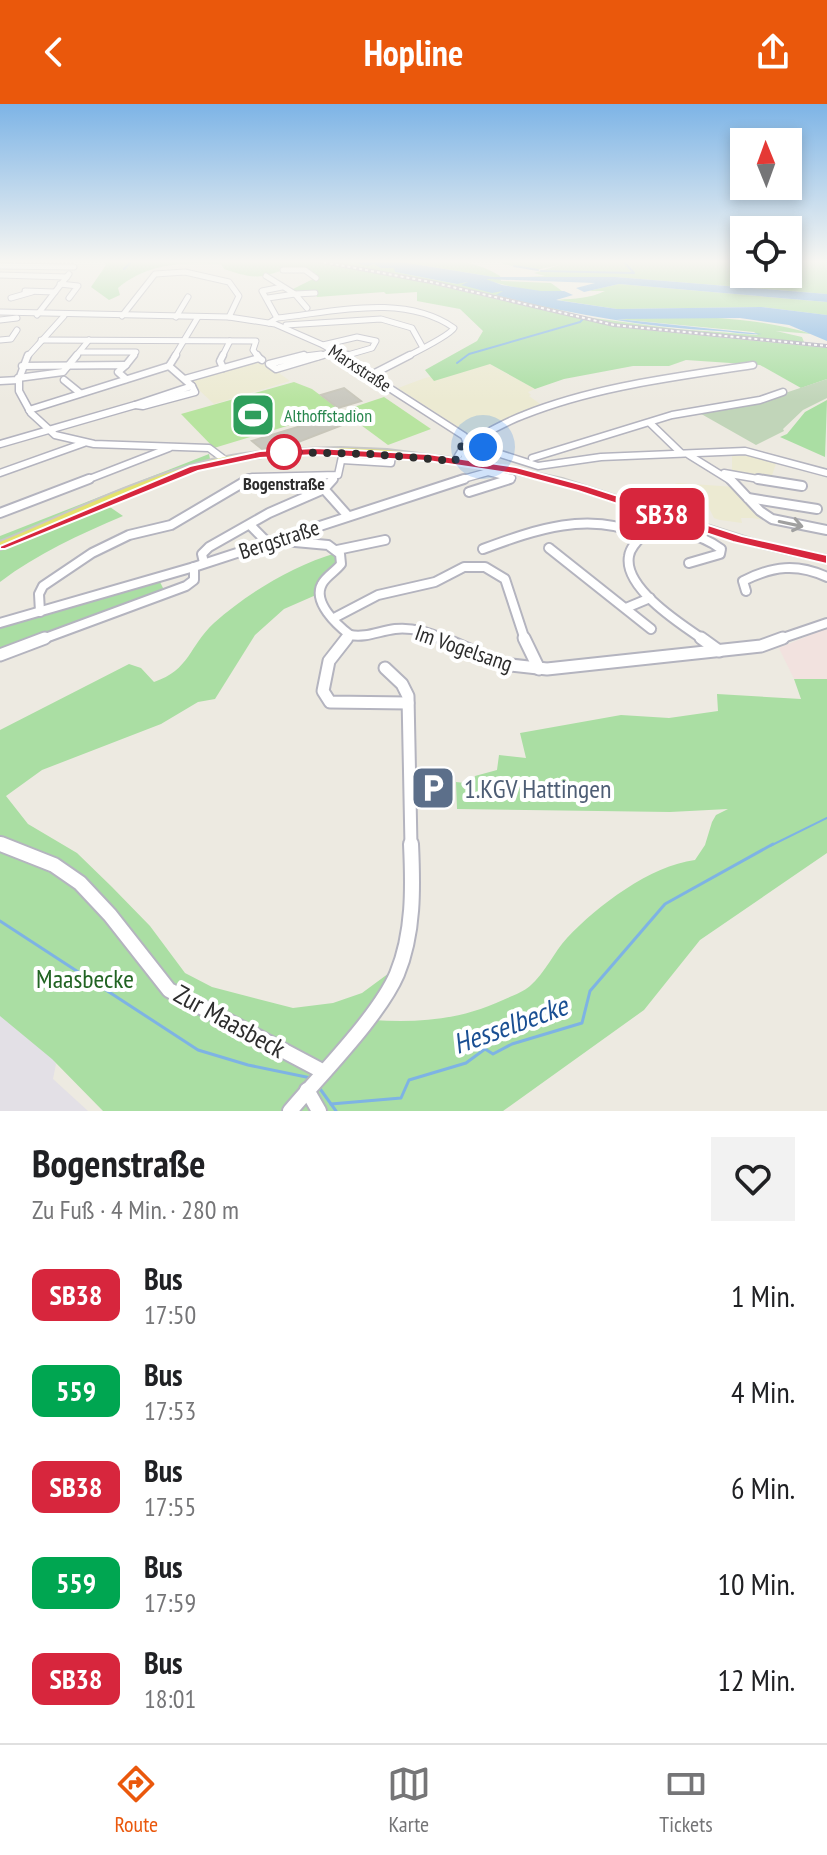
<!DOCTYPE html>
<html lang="de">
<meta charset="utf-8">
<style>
body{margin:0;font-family:"PT Sans Narrow",sans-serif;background:#f2f2f2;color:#202124;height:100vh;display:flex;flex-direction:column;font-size:30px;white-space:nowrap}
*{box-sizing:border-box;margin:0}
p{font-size:26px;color:#757577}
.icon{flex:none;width:44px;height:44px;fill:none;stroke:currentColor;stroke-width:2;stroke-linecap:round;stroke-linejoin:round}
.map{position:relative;height:1007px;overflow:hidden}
.details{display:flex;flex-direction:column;background:#fff;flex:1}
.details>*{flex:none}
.badge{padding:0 16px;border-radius:12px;font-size:28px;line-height:52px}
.needle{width:52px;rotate:359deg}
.tools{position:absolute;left:730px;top:24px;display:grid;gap:16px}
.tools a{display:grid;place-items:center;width:72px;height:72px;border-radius:0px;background:#fff;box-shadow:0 4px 12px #0003;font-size:40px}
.you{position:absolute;width:40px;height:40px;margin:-20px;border:6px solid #fff;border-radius:50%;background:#1a73e8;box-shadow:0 0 0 12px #1a73e833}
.map>.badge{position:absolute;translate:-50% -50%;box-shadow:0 0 0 4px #fff}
.round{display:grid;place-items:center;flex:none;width:84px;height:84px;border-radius:0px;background:#f2f2f2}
.headline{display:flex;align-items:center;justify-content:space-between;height:136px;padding:0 32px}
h1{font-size:38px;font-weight:800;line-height:60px}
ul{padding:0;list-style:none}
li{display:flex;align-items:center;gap:24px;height:96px;padding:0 32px}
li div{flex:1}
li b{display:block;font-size:30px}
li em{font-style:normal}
li .badge{min-width:88px;font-weight:700;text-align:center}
header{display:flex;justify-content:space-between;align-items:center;height:104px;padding:0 32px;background:#ea580c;color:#fff;font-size:36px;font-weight:800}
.tabs{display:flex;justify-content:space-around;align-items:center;height:112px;border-top:2px solid #e0e0e0;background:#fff;font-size:22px;color:#757577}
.tabs a{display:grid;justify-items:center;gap:4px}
.tabs .selected{color:#ea580c}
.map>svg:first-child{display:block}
</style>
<header><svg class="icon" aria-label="back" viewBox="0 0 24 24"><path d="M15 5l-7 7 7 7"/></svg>Hopline<svg class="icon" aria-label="share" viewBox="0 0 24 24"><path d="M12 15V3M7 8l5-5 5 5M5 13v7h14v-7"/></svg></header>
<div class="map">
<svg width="827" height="1007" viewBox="0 0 827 1007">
<rect width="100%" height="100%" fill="#edeae1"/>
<path fill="#e3e0e6" d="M0,894L23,908L56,960L53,975L88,1007H0Z"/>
<g fill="#ecead2">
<path d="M260,255L290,277L214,300L187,275Z"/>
<path d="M488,259L535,285L528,288L531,291L529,292L543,302L478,332H472L398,284L425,274Z"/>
<path d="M732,352H751L777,357L771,374L732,367Z"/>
<path d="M678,379L735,383L770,417L752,414H741L742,419L720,416L714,414L706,398L658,394L668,382Z"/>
</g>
<path fill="#f2e2df" d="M827,524V575H794L779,544Z"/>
<g fill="#aadea3">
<path d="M104,156H307L418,177L616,223L827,244V275L801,284L760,261L686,256L669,262H633L564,275L535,285L490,260L434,277L425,266L477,237L483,227L460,205L417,197V188L386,190L384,188L317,193L314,189L297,190L291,186L317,173C304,155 278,169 263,172C250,174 236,169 224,165L221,160C184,158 148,159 118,184L120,191L109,196L91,183L106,161Z"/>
<path d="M315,156L380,161L381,164H395L396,168L456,180L467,178L486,182L503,187L512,195L525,196L585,213L677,225L758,231L754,228L617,215C681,211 751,211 812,230L776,227L802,233L804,238L618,221L420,175Z"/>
<path d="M389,156C428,156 468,151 500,172L501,177L551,179L562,187C536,190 507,182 483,175L494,173Z"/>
<path d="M497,156H744V170H788V156H827V190L616,173H525L545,172L534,169L563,160L536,166L503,160L504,157Z"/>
<path d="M619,180L827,198V211L761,203L617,205L558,196C575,194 589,195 605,187H588Z"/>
<path d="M827,296L825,353L780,333L787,330L805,308Z"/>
<path d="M209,350L210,355L203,359L0,438V432Z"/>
<path d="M107,401L123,412C79,431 38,449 0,478V445Z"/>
<path d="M336,449L337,459L316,491L284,505L255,531L215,595L198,598L161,620L42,666L6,692L28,720L77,749L112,783L150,822L185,869L212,883L293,904L333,899L362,889L400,861L372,916C419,919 460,916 503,896C512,892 523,888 530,882C545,869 554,848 567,834C598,801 650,762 695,756L705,741L712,718L716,711L728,705L670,708L457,705L456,678L474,680L475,672L497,666L499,651L526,654L520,629L621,611L669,614L718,607L717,590L801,595L794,575H827V749L700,836L644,906L503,1007H103L52,955L0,912V626L129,560L141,564L154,578C190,566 189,542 214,519C248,489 292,462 336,449Z"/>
<path d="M158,474L165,488L0,549V520Z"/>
</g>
<path fill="#c1d5b9" d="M827,275V294L803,306L783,325L784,327L756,341L696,307L761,297Z"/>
<g fill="#b8e4a0">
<path d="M294,278L312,285L340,306L214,344L181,310Z"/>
<path d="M384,293L431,325L388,341L342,307Z"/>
</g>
<path fill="#7eb3e4" d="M344,156H389L494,173H616L827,190V198L619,180L584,188L576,184L595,179L486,175L502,181L541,187H564L573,191L556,196L617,205L761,203L827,211V237L789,221L740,214L617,215L762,230C748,231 733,228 719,227C642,223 570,210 496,191L503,187L492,189L461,181L468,178L457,180L395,168L394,164H381L374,160L368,162Z"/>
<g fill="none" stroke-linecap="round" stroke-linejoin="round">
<g stroke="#7eb3e4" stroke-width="2">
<path d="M514,162L538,166"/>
<path d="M124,165L133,156"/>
<path d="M541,167L634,169L622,156"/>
<path d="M457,259L469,250L580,218L585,213"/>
<path d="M770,742L827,714"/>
</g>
<g stroke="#7eb3e4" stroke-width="3">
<path d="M0,817L198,946L248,961L311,974"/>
<path d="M318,982L336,1007"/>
<path d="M331,1000L401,994L409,976L466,959L485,945L493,950L512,940L582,919L590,887L665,800L773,740"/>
</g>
</g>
<g fill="#c9c8bf" stroke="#c8c6ba" stroke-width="2">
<path d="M344,284L361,297L338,304L321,291Z"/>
<path d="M330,313L340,322L293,340L262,345L252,337Z"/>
</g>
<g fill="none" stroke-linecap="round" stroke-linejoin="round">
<g stroke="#b4b4bf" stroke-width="7">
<g id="minor-far4">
<path d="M0,162L74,163"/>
<path d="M283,166H305L316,174"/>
<path d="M0,171L67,173"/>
<path d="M266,172L295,190L268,194"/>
<path d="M60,180L78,182L69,194"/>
<path d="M25,187L55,188"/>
<path d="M11,194L32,188"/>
<path d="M307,204L295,190L315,189"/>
<path d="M0,208L229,213L275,220L323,241L342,253"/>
<path d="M37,211L69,170"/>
<path d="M122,212L155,170L185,168L229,178L239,192L229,213"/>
<path d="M176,213L188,193"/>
<path d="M277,214L262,187L282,183"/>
<path d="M0,216L17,214"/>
<path d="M269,219L277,214C334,208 404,189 454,224C450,231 416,248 406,253"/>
<path d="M286,221L381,215L412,224L422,242"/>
<path d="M0,236L11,235L17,226"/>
<path d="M41,236L256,237L253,246L258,253"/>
<path d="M323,241L357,233L376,237L372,244L341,253"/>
<path d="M80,248H136L132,253"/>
<path d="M27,253L64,212"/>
<path d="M75,253L89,236"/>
<path d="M174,253L198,213"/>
<path d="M222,253L230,237"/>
<path d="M297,253L321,250"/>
<path d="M318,253L332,247"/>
</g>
</g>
<g stroke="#b4b4bf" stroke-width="9">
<g id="minor-far3">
<path d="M28,251L19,275V287L31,309L55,331L94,340L209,344L225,356"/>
<path d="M257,251L259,254"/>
<path d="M304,251L269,260L276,265L323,251"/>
<path d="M338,251L464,332L468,341L463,358"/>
<path d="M341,253L348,251"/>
<path d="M126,261L134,251"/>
<path d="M22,262L126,261L118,268L126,275"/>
<path d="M169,262L192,282"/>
<path d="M223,264L220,257L223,251"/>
<path d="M371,271L410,251"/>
<path d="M18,274L63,268L77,251"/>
<path d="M185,275L259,254L262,256"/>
<path d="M64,276L80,289"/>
<path d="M0,277L19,276"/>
<path d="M192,282L195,288L143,302L135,301Z"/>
<path d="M29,306L169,262L176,251"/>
<path d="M650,319L681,349"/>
<path d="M469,338C487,329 505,318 524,311C597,282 676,273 753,261"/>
<path d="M466,339L538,362L601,353L745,347L827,369"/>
<path d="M0,340L135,301"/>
<path d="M689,351L731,377"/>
<path d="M532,354L672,311L760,296L783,288"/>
<path d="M342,356L391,359L392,351"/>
<path d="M455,357L466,339"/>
<path d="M0,369L84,339"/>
<path d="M724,369L770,377"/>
<path d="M84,377L169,344"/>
<path d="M246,377L252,373L338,371L343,348"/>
<path d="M331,377L335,372"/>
<path d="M456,377L488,368L512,374L504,377"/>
</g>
</g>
<g stroke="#b4b4bf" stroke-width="12">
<g id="minor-far2">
<path d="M730,375L760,407L772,415L827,426"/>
<path d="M758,375L802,382"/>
<path d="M324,385L348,412"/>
<path d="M469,388L510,375"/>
<path d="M748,394L817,405"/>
<path d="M0,409L89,375"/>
<path d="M250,421L268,439"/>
<path d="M643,431C667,421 701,430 721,445L720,450L689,459"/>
<path d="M284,437L328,441L340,450L341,460C336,467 326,472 322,480C312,498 337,521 350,531"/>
<path d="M549,444L651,525"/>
<path d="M483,445C537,425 588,407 643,431C637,437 630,444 629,452C623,484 682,521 704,536"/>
<path d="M337,446L385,436"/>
<path d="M204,459L202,450L209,443L269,409L324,385L333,375"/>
<path d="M746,487L743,477C773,462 797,459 827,473"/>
<path d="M626,504L650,494"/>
<path d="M40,508L39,490L43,482L92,449L129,431L171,421L249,375"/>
<path d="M334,514L378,491L435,478L464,463H485L505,475L525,536"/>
<path d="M0,519L194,463L464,375"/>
<path d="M40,536L186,482L194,476V463"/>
<path d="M346,536L350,531C366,534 379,527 395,525C414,523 429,529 446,536"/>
<path d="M777,536L827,519"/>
</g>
</g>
<g stroke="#b4b4bf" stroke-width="15">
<g id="minor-far1">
<path d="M347,534L329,557L323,587L330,598L408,599"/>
<path d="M441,534L502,560L547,565L761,542L783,534"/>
<path d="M524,534L539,565"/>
<path d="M701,534L719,547"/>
<path d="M0,551L45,534"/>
<path d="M385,564L402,580L408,592L411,742"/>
<path d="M0,740L6,742"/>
</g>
</g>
<g stroke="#b4b4bf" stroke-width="18">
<g id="minor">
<path d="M1,740L54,761L80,779L110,811L169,886L322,967"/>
<path d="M307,986L319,1007"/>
<path d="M290,1007C321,970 379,912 397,870C414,829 413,783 411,740"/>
</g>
</g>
<g stroke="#c8c8c8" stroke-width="4">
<path id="major" d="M341,344L387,346L475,357L463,347L467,344L488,359L562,375L760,438L827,452V458C779,449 733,437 687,422C643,408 599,391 555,379C452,351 324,338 219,360C163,372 108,399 56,422C37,430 19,439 0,445V438C70,409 139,374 212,356C254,346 298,345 341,344Z"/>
</g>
<use href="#minor-far4" stroke="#fff" stroke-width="5"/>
<use href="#minor-far3" stroke="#fff" stroke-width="6"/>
<use href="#minor-far2" stroke="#fff" stroke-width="8"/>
<use href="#minor-far1" stroke="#fff" stroke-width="11"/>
<use href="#minor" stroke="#fff" stroke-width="14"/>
<use href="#major" fill="#e4e36e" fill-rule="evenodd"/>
<g stroke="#a5a3b5" stroke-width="4">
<path id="rail" d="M312,156L431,178L614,221L827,242"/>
</g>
<use href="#rail" stroke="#fff" stroke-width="2" stroke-dasharray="3" stroke-linecap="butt"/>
</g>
<defs><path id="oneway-shaft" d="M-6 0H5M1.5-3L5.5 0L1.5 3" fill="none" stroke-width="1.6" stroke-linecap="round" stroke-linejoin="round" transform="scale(2)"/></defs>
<use stroke="#a0a0a0" href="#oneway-shaft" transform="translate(791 420) rotate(12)"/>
<linearGradient id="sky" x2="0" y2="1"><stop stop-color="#7db4e6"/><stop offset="0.53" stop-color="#f7f6f2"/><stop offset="1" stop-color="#f7f6f2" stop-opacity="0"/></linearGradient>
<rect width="827" height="297" fill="url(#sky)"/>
<path fill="#d7263d" stroke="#fff" stroke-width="2" d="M315,344L428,350L516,363L587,382L742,432L827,451V460L733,438L578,387L515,370L428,357L315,351L260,354L198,367L5,445H0V442L190,362L260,347Z"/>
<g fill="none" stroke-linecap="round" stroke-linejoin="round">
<path stroke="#2d2d2d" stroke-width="8" stroke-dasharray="0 14.4" d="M284,348L371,350L455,357L462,341L483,343"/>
</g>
<defs>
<g id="stadium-square" transform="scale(2.3)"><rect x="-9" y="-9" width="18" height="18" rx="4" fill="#2e9e5b" stroke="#fff"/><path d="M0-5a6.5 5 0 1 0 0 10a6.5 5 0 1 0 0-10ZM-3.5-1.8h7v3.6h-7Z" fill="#fff"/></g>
<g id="parking-square" transform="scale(2.3)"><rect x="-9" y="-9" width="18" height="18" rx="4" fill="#5c6f8a" stroke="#fff"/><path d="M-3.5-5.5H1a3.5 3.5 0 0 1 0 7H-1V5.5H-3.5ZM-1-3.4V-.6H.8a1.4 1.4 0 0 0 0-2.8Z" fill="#fff"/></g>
</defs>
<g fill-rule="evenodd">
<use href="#stadium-square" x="253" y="311"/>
<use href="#parking-square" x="433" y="684"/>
</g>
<circle fill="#fff" stroke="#d7263d" stroke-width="4" cx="284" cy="348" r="16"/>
<g text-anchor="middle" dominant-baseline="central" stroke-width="8" stroke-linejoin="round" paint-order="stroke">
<g font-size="18" fill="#2d2d2d" stroke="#fff">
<text transform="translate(360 264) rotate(33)">Marxstraße</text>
</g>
<g font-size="18" fill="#27864d" stroke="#fff" text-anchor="start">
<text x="284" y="311">Althoffstadion</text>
</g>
<g font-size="18" font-weight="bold" fill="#2d2d2d" stroke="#fff">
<text x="284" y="379">Bogenstraße</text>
</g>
<g font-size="22" fill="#2d2d2d" stroke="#fff">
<text transform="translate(279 435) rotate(-18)">Bergstraße</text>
<text transform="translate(464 544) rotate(19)">Im Vogelsang</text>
</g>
<g font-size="26" fill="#4e5e75" stroke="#fff" text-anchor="start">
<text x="464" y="684">1.KGV Hattingen</text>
</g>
<g font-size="26" fill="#226423" stroke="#fff">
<text x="85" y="874">Maasbecke</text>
</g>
<g font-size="26" fill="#2d2d2d" stroke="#fff">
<text transform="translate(230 917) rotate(29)">Zur Maasbeck</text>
</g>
<g font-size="28" font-style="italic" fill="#1a4f93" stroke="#fff">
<text transform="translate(510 920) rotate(-20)">Hesselbecke</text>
</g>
</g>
</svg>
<div class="tools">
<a><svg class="needle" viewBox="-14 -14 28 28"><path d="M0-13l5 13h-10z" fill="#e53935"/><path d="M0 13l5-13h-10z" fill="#757577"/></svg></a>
<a><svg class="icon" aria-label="locate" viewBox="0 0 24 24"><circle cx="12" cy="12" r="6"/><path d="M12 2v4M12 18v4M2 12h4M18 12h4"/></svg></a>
</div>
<div class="you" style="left:483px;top:343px"></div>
<b class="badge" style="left:662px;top:410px;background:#d7263d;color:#fff">SB38</b>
</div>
<section class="details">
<div class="headline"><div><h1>Bogenstraße</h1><p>Zu Fuß · 4 Min. · 280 m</p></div><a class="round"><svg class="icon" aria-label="heart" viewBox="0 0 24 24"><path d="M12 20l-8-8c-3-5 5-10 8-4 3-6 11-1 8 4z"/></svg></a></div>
<ul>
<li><span class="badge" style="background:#d7263d;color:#fff">SB38</span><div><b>Bus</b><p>17:50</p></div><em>1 Min.</em></li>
<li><span class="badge" style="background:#00a651;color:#fff">559</span><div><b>Bus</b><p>17:53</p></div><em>4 Min.</em></li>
<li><span class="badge" style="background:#d7263d;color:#fff">SB38</span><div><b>Bus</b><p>17:55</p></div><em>6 Min.</em></li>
<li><span class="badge" style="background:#00a651;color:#fff">559</span><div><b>Bus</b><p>17:59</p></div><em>10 Min.</em></li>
<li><span class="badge" style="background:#d7263d;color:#fff">SB38</span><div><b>Bus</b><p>18:01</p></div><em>12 Min.</em></li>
</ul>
</section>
<nav class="tabs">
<a class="selected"><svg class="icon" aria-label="directions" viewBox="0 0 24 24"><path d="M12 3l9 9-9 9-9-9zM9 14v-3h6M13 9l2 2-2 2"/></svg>Route</a>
<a><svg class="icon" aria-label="map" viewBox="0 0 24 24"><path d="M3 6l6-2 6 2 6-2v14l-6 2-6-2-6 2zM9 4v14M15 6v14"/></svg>Karte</a>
<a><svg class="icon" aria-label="tickets" viewBox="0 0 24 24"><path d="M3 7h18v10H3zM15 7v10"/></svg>Tickets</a>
</nav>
